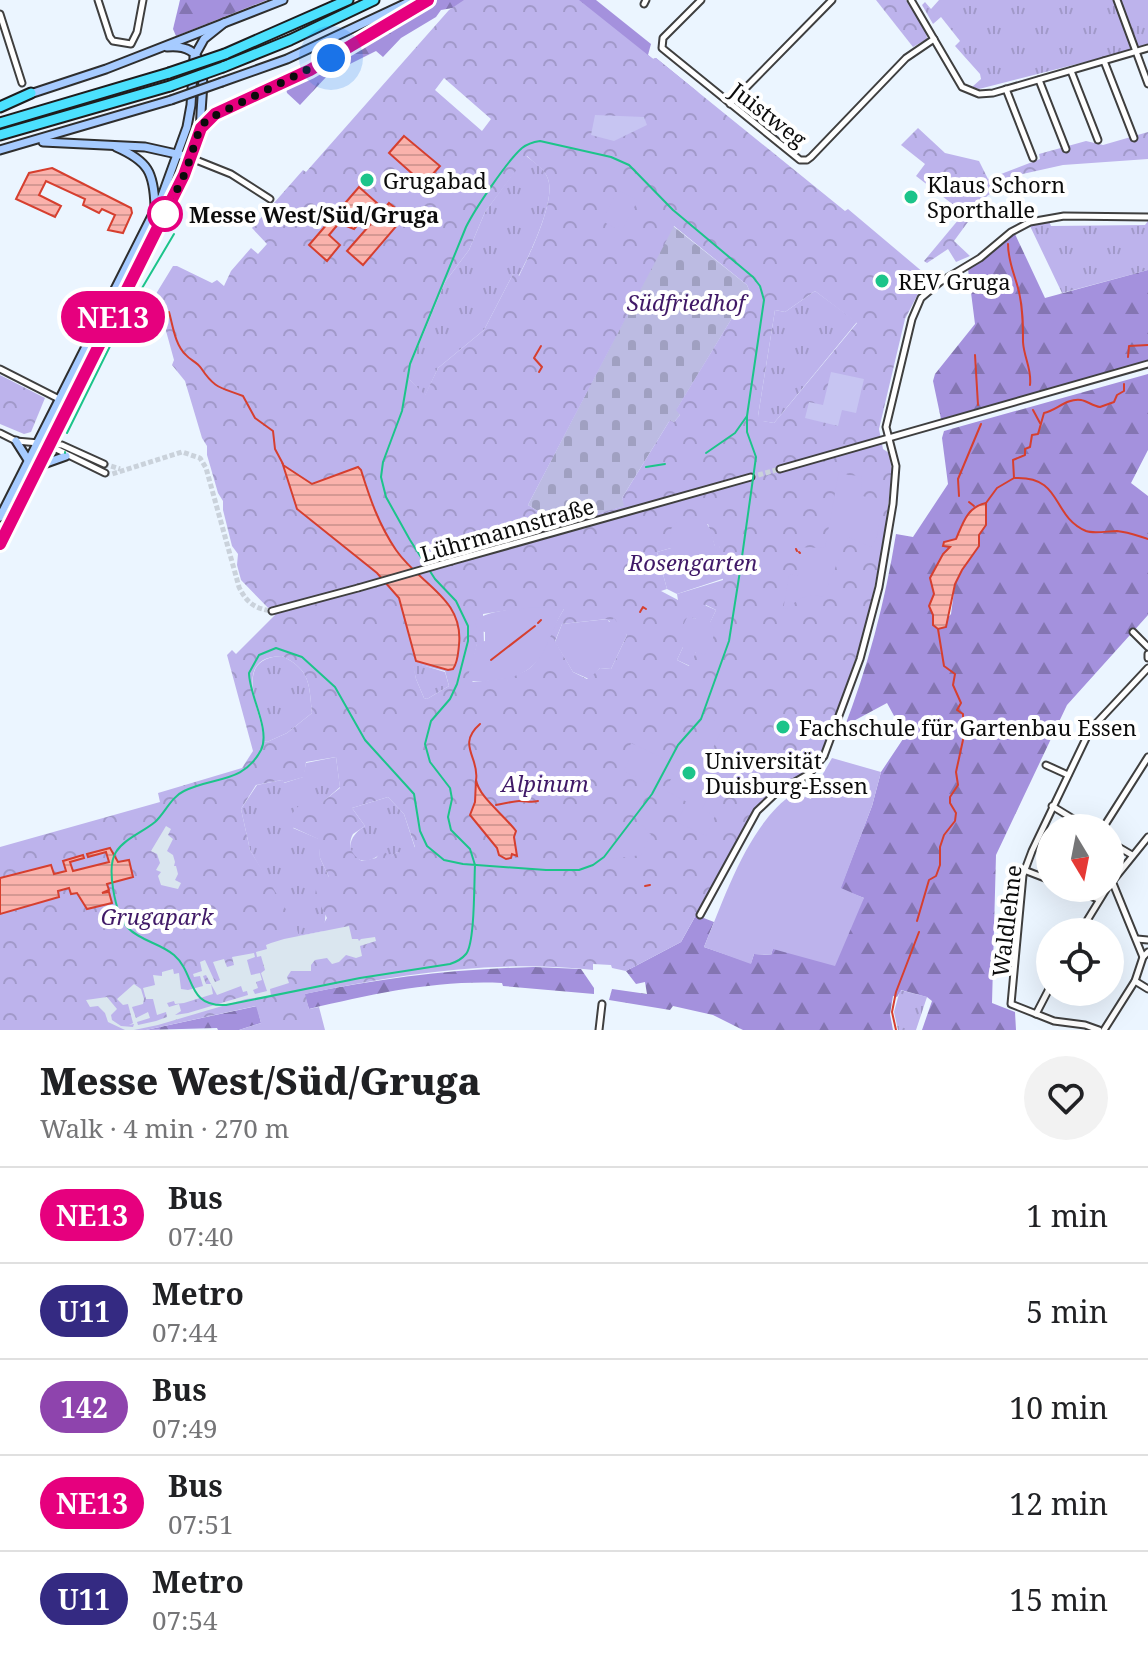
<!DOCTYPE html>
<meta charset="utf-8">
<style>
body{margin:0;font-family:"Noto Serif",serif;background:#f2f2f2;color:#202124;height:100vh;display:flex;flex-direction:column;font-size:30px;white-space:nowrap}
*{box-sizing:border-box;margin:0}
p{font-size:26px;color:#757577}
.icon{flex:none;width:44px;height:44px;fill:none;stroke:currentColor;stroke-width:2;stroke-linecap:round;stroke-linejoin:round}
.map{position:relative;height:1030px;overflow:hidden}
.panel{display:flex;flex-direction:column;background:#fff;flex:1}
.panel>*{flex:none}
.badge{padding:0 16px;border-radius:26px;font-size:28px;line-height:52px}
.needle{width:52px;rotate:170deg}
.tools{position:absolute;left:1036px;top:814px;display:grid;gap:16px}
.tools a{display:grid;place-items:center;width:88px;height:88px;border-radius:50%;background:#fff;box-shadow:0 8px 32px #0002;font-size:40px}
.you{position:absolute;width:40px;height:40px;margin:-20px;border:6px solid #fff;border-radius:50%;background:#1a73e8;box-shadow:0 0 0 12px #1a73e833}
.map>.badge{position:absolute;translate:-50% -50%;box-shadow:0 0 0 4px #fff}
.round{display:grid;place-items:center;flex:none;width:84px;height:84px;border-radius:42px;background:#f2f2f2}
.summary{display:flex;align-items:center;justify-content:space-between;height:136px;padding:0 40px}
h1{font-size:38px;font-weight:800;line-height:60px}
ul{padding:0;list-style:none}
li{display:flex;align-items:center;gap:24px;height:96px;padding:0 40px;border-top:2px solid #e0e0e0}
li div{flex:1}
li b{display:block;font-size:30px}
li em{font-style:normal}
li .badge{min-width:88px;font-weight:700;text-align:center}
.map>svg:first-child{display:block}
</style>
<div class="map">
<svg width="1148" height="1030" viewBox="0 0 1148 1030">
<defs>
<pattern id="grass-tufts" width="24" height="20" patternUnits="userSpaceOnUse" patternTransform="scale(2)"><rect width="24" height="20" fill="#bdb3ec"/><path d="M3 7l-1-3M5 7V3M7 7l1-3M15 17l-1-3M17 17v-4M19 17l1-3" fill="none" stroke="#a199c9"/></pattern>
<pattern id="forest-firs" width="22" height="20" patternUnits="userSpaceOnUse" patternTransform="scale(2)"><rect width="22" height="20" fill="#a491dd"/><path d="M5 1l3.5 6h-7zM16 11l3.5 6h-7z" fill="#8475b2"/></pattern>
<pattern id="cemetery-stones" width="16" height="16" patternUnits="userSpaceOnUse" patternTransform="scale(2)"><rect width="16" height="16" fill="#bcbbe2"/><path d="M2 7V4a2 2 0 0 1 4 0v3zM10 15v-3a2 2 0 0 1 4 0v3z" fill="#a0a0c1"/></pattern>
<pattern id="park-crowns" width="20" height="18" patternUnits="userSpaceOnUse" patternTransform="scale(2)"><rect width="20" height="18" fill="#bdb3ec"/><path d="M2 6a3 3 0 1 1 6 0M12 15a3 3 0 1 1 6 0" fill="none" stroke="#a199c9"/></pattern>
<pattern id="water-rules" width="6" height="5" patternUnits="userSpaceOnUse" patternTransform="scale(2)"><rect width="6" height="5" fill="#fab2ac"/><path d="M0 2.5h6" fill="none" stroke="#d59893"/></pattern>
</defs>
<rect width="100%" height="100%" fill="#ebf5ff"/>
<g fill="url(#grass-tufts)">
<path d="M939,0H1148V46L979,89L972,87L981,79L980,74L955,46L960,41L941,17L933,24L922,5L925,2L931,9Z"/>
<path d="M526,156C534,162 545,169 548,179C556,201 529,256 518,277L513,274L484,330L438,368L425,396L408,378L410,366L445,282L469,250L485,212Z"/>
<path d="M1049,221L1051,226L1145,225L1148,221V270L1062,293L1030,226Z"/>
<path d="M815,291L857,322L774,423L762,421L758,416L775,310L785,312Z"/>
<path d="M282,656C311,670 309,685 312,713L287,733L267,742L264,741C264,714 229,658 282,656Z"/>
<path d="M412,662L445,672L449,686L427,699L424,698L416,679Z"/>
<path d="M336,757L340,787L293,828L319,839L320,858L329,877L324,931L299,936L250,850L241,809L257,785L282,780L284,783L303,777L306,763Z"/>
<path d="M388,797L404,814L415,848L414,851L402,854L397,852L386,861L379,855C357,873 335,844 365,826L352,808Z"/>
<path d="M900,990L927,997L916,1030H898L894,1012Z"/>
</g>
<g fill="url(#forest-firs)" fill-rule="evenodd">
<path d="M180,0H267L176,36L173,29Z"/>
<path d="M433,0H499L441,10L436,17L401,38L383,57L376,51L328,75L300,105L287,93L286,88L382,34Z"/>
<path d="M558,0H596L651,44L648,55L653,59L656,58L699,93Z"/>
<path d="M1015,234L1045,298L1148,270V361L941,419L933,381L935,374L975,324L968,269Z"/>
<path d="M1148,374V450L1131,483L1148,496V615L1067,705L996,855L992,1003L1015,1012L1016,1030H922L932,1001L927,997L901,990L897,997L893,996L890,1014L893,1030H743L713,1015L673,1006L670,1010L609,1000L612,989L647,994L645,982L636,984L626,971L681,942L696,915L714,922L704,947L751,963L754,954L771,955L773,948L864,898L840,889L872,806L881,772L905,736L887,703L848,724L843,731C868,667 885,602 896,534L913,537L948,484L942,438L944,431ZM985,503L986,525L979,535V546L962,570L955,584L951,614L938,629L933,625L934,594L930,578L956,540L966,517Z"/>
<path d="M534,967L581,969L594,988V994L503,986L502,983C435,980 373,994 309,1009L304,994C381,978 456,969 534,967Z"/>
<path d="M257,1006L261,1023L239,1030H218L217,1028L146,1030Z"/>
</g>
<path fill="url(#cemetery-stones)" d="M673,226L747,285L749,290L677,409L680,415L674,422L670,420L622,498L625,506L560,525L528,505Z"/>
<g fill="url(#park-crowns)" fill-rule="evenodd">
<path d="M464,0H579L653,59L656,58L845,211L848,209L924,273L921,288L905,319L879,429L883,449L889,453L892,471L885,536L865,632L822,753L805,773L772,792L751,815L681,942L626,971L612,968L611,965L593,964V970C497,959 399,974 305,994L309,1009L319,1007L325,1030H239L261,1023L256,1006L146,1030H0V847L160,802L158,793L242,768L253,751L227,655L232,650L236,654L275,615L241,580L237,565L238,554L232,546L223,510V501L218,493L207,455V446L202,438L185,381L172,365L174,360L160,309L141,343L137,331L140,320L173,266H177L212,283L217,280L224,286L231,271L251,248L258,254L267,244L252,228L303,170L306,172L449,10ZM444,78L491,119L482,131L435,90ZM527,156C534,163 545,169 548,179C556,201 529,256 519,276L513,274L484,330L438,368L425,395L408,378L410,366L445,282L469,250L485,212ZM674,226L747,285L749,290L676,410L680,415L674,422L670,420L622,498L624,506L560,525L528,505ZM815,291L857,323L774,423L763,421V417L758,416L775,310L785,312ZM284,466L312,484L361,470L375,515L397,552L413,570L448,670L416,661L399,598L377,573L297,509ZM708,524L715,547L719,546L723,580L677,594L678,600L661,591L667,589L657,552L671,548ZM706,605L716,610L689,666L677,660L683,647L688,616L695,619ZM564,609C529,665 551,674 473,682L469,678L477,644L484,643L483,614L509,610ZM607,619L627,635L611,669L600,668L587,679L573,672L555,641L562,624ZM282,656C311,670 309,685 312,713L287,733L267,742L264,741C263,714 229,657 282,656ZM413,663L445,671L449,686L427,699L424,698L416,679ZM336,757L340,788L321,803C304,796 299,805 289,818L292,827L318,839L320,858L329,877L317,883L315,895L327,918L324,923V931L299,936L296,926L250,850L241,809L256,785L282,780L283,783L304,777L306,762ZM388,797L404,814L415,847L402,853L397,852L386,860L384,859L387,854L382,850L376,858L362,861C351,855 347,845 353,834L365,826L352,808Z"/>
<path d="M876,0H906L926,29L927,39L913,47Z"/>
<path d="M918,128L945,153L979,161L988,179L1040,159L1039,154L1086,141L1103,145L1148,132V159L1063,165L1018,175L987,196L954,241L970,256L956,262L948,249L927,263L924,261L964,213L916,176L925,164L901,145Z"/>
<path d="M0,375L45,398L31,432L24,434L0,424Z"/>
</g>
<g fill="#bdb3ec">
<path d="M618,190L638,200L623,228L619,226L617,229L602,221Z"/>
<path d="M839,471L848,475L862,476L861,495L868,498L870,495L883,501L877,537L871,547L848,537L823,597C804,592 798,601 783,611L789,574L799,576L794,547L825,548Z"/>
<path d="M691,518C710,518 711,531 715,546L719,545L728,577L677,594L667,589L657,552L671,548C668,528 671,521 691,518Z"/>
<path d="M702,604L716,610L710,623L716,631L705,655L696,652L690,666L677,660L683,647L677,639L688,615L695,619Z"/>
<path d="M564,609C544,641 547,673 501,679C491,681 480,682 470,681L468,676L477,643L485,641V632L477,630L475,621C492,606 543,607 564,609Z"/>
<path d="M614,618L627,635L611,669L600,668L589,679L573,672L555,642L562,624L608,619L609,622Z"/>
<path d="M708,712L722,730L698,778L713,787L702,809L715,816L706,836L677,822L687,802L665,790Z"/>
<path d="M631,743L663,758L649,784L624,771L633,751L629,749Z"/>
<path d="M832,758L881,772L872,806L841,888L864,898L835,966L773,949L771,955L754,954L751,964L704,947C725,897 748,824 794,793L811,799L816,786Z"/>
<path d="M636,823L646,827L645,831L651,834L641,855L605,860Z"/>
</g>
<g fill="#c7c5f2">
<path d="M595,115L644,117L647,125L614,141L591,135Z"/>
<path d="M831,372L864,379L856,413L842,410L838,426L805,418L809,402L823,405Z"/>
</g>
<g fill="#dae6ef" fill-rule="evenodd">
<path d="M166,826L171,829L168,835L173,839L167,851L173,855L175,862L174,866H176L178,874L175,880L181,883L178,889L161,885L158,876L161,872L156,870L160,863L157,854L151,851Z"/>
<path d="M349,926L352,939H358L359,941L361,939L375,937L376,941L360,946L362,956L356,958L346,955L339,962L332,964L327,958L315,960L311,965V971H291L287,977L289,983L270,989L271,996L246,999L158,1025L134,1030H125L108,1022L105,1013L98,1006L90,1007L86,1000L107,997L117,1009L111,1015L112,1020L121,1026L133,1027L134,1024L129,1025L133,1023L128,1004L123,1005L117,999L134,984L141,989L144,999L143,1004L132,1007L136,1018L148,1012L150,1018L137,1022L138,1025L156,1021L167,1017L166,1012L157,1015L153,999H146L143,988L155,985L153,975L162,976V972L173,969L174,974L179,973L181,989L188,990L203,986L200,976L194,977L193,974L202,971L200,962L205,960L215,982L220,980L213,962L224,959L227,967L234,965L232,957L254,953L255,957L247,960L251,975L260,973L262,980L256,982L258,988L253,990L255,994L267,991L261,973L265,970L261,956L257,957L256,952L267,949L266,945L271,943L284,939ZM206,975L217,995L241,986L243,992L247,991L248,995L188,1013L175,1015L181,1011L179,1004L169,1007L167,1003L174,1001L175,1004L184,1003L213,994L211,984H206L203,976Z"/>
</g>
<g fill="url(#water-rules)" stroke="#d63f2f" stroke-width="2">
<path d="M404,136L440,166L424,184L389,153Z"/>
<path d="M52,168L131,208L132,213L123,233L108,230L115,215L102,209L99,213L83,205L85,199L46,181L39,195L61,206L55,217L16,199L29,173Z"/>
<path d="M359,187L377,203L354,229L339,223L329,235L340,245L327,261L309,245Z"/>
<path d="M389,203L405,216L363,265L347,251Z"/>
<path d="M283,465L312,484L358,467L361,470C370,499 379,525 396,550C420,585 464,598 459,645C458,654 458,662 453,669L448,670L416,661L399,598L377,573L297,509Z"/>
<path d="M986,503V525L979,535V546L962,570L955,584L946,627L938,629L933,625V615L929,606L934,594L930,578L943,554L950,547L943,546L944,542L956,539C963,523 967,507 986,503Z"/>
<path d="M476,780C479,797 503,814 516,831L514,837L517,856L512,854L511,858L506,859L499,855L497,848L470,815L475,802Z"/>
<path d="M110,848L118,862L129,860L133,877L107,884L109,890L102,893L109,892L112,903L87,909L77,893L71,894L69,888L58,891L59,897L0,914V878L51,865L54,874L66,871L63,861L83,855L84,858L70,862L73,871L109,862L106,852L88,857L87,854Z"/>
</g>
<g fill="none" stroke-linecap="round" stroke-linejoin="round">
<g stroke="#d63f2f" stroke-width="2">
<path d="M1008,244C1008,262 1015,275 1019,292C1023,309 1023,325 1023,342C1024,358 1032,369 1030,385"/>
<path d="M150,328L159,314L169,312C173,326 175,345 186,355C190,360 197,362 201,368C215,389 220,387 243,396L255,418L273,431L275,449L283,464"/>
<path d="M975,355L978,405"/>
<path d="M1128,357L1129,346L1148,345"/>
<path d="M539,372L542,367L534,358L541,346"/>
<path d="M1033,410L1040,423"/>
<path d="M1015,478C1063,476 1051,516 1086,531C1094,534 1108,531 1117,531C1128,532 1138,536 1148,539"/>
<path d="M959,496L958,479L981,424"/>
<path d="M969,502L974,506"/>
<path d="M986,503L997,488L1014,478L1013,460L1025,455V449L1030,447L1032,435L1038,434L1044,413C1056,411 1066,398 1081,400C1087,401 1093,406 1100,407L1114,402L1117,395L1124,391V384"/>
<path d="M796,549L797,551"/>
<path d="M799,552L800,553"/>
<path d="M640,612L643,607L646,609"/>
<path d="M538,623L541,620"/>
<path d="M491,660L535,626"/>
<path d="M476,780C480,758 456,745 480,724"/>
<path d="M545,791L552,782"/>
<path d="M496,805C501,804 515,801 519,801C527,801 531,803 538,801"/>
<path d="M645,886L650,885"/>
<path d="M917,921L929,880L936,876L940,865V847L944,835L955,821L956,813L950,803V797L958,785L956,772L963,740V714L957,710L961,703L953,685L955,674L944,666L938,629"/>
<path d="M896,1030L892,1012L896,992L919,932"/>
</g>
<g stroke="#cad2db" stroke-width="5" stroke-dasharray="5 2.5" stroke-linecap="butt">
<path d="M104,464L120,469"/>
<path d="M105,473L112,474L182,452L200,458L206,468L239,587C246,602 255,609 272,611"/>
<path d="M751,477L780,469"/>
</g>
<g stroke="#3f3f3f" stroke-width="9">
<g id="minor">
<path d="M98,0L110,37L113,41L131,44L137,32L143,0"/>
<path d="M701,0L663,38L662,48L800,160H807L811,157L906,58L934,39"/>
<path d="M911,0L962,87L979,94L993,93L1148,48"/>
<path d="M1117,0L1148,84"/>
<path d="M644,4L646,0"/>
<path d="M0,14L22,83"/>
<path d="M1104,61L1134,138"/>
<path d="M1071,71L1098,140"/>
<path d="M1039,80L1066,149"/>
<path d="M1006,89L1033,158"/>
<path d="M730,104L832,0"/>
<path d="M191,158L231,174L270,199"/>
<path d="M0,369L59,399"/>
<path d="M0,433L16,441L62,445L104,464"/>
<path d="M48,445L105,473"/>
<path d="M780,469L1148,364"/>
<path d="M452,561L751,477"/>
<path d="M272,611L358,588"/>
<path d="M1133,632L1148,647"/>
<path d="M1148,654V658"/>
<path d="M1046,765L1068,775"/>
<path d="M1052,806L1088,828"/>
<path d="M1103,828L1148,757"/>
<path d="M1110,842L1132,855"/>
<path d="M1024,870L1050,880"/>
<path d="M1112,881L1143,957"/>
<path d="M1111,883L1148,837"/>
<path d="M1070,888L1098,899"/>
<path d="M700,915L757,811L776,793L809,774L824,756L860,659L879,587L893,504L896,466L886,427L912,319L921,298L940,282L980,258L1011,232L1030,222L1064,216L1148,217"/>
<path d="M1080,932L1107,888"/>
<path d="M1137,939L1148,940"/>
<path d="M1135,981L1148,989"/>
<path d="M1036,1014L1050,987"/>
<path d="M599,1030L602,1004"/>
<path d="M1099,1030L1085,1025L1054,1021L1011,1004L1023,875L1032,851L1090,730L1148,668"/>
<path d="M1104,1030L1135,981L1143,957L1148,952"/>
</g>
</g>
<g stroke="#2e2e2e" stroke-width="11">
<g id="secondary">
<path d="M167,47C219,42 198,97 201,128"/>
<path d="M222,82L287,59L413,0"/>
<path d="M27,95L106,69L283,0"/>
<path d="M43,142L145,147L181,155"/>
<path d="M116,147C148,161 154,172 155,207"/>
<path d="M0,150L171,100"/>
<path d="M16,441L28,460"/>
<path d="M38,466L66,456"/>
<path d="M0,517L162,196L187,127L191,105L194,57L204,39L224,23"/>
<path d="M0,544L184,175L201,128L215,114L310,70L428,0"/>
</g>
</g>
<g stroke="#1d1d1d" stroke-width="13">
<g id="motorway">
<path d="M225,54L348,0"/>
<path d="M223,67L290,40L374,0"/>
<path d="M0,107L31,93"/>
<path d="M0,123L169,73"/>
<path d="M0,135L170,86"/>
</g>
</g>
<use href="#minor" stroke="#fff" stroke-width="5"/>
<use href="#secondary" stroke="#a6cbff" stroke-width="7"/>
<use href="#motorway" stroke="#4be1fe" stroke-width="9"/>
<g stroke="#1cc48a" stroke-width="2">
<path d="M67,433L122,322L174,234"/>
<path d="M65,453V452"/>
<path d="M706,453L735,433L747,416"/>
<path d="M646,467L665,464"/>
<path d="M546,870H579L593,865L604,857L652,794L678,745L701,719L729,641L740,571L756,457L747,432V416L764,300L760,286L753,277L673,210L629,165L611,157L540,141C533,142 527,144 522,148C507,161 475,209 466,227L410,364L402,411L383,462L381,477L386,497L410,540L435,579L456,601L468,626V641L457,684L450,699L431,721L425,744L430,762L450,788L452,799L448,817L451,830L470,849L475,865C474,883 475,943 466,954C462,959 456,962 450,964L360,978L226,1005C186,1007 196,974 174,955C160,943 140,941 127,927C115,913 106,867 116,852C124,839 143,832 155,822C165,813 171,797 184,791C214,776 243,784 261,750C271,730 249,695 249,673L259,655L276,648L302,657L335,687L365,740L414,794L420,831L427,846L444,860L463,864L546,870"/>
</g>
<g stroke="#3f3f3f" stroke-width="9" stroke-linecap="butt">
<path id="minor-bridge" d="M358,588L452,561"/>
</g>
<g stroke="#2e2e2e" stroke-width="11" stroke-linecap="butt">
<path id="secondary-bridge" d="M171,100L222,82"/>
</g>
<g stroke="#1d1d1d" stroke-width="13" stroke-linecap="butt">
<g id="motorway-bridge">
<path d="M169,73L225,54"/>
<path d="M170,86L223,67"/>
</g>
</g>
<use href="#minor-bridge" stroke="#fff" stroke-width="5"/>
<use href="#secondary-bridge" stroke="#a6cbff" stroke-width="7"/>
<use href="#motorway-bridge" stroke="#4be1fe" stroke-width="9"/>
</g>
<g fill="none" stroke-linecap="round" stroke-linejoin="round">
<g stroke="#fff" stroke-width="18">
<path id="line" d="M0,544L184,175L201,128L215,114L310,70L428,0"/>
</g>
<use href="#line" stroke="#e6007e" stroke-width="12"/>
<path stroke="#0c0c0c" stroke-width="8" stroke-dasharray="0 14.4" d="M165,214L162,221L186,171L198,134L206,120L331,58"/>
</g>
<g fill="#1cc48a" stroke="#fff" stroke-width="3">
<circle cx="367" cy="180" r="8"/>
<circle cx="911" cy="197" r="8"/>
<circle cx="882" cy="281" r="8"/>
<circle cx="783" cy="727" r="8"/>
<circle cx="689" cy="773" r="8"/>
</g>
<circle fill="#fff" stroke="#e6007e" stroke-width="4" cx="165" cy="214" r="16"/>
<g text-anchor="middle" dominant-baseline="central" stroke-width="8" stroke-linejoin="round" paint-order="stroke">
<g font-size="22" fill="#0c0c0c" stroke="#fff">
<text transform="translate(769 114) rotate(38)">Juistweg</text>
<text transform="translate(507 529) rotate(-16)">Lührmannstraße</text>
<text transform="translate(1006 921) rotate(-83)">Waldlehne</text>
</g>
<g font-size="22" fill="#0c0c0c" stroke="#fff" text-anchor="start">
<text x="383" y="180">Grugabad</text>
<text x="927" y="184">Klaus Schorn<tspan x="927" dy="25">Sporthalle</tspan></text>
<text x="898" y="281">REV Gruga</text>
<text x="799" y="727">Fachschule für Gartenbau Essen</text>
<text x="705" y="760">Universität<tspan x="705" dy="25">Duisburg-Essen</tspan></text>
</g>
<g font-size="22" font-weight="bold" fill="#0c0c0c" stroke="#fff" text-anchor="start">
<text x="189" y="214">Messe West/Süd/Gruga</text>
</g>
<g font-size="22" font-style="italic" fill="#401967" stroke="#fff">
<text x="686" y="302">Südfriedhof</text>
<text x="693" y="562">Rosengarten</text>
<text x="545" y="783">Alpinum</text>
<text x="157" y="916">Grugapark</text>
</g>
</g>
</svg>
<div class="tools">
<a><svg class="needle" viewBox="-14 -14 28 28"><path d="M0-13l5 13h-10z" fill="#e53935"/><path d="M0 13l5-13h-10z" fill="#757577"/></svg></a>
<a><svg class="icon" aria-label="locate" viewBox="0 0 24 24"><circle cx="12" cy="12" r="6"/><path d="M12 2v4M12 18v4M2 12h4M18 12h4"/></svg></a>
</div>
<div class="you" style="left:331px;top:58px"></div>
<b class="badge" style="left:113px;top:317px;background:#e6007e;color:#fff">NE13</b>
</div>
<section class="panel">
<div class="summary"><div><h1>Messe West/Süd/Gruga</h1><p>Walk · 4 min · 270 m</p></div><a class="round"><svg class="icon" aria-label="heart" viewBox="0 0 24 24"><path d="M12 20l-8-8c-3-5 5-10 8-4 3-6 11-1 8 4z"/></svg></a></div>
<ul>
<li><span class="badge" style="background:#e6007e;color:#fff">NE13</span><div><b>Bus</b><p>07:40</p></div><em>1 min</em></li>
<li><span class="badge" style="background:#342a82;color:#fff">U11</span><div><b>Metro</b><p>07:44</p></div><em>5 min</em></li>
<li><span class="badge" style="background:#8e44ad;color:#fff">142</span><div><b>Bus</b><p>07:49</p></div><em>10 min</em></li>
<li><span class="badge" style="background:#e6007e;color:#fff">NE13</span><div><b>Bus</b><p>07:51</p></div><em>12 min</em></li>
<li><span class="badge" style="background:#342a82;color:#fff">U11</span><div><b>Metro</b><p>07:54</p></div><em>15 min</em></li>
</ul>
</section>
